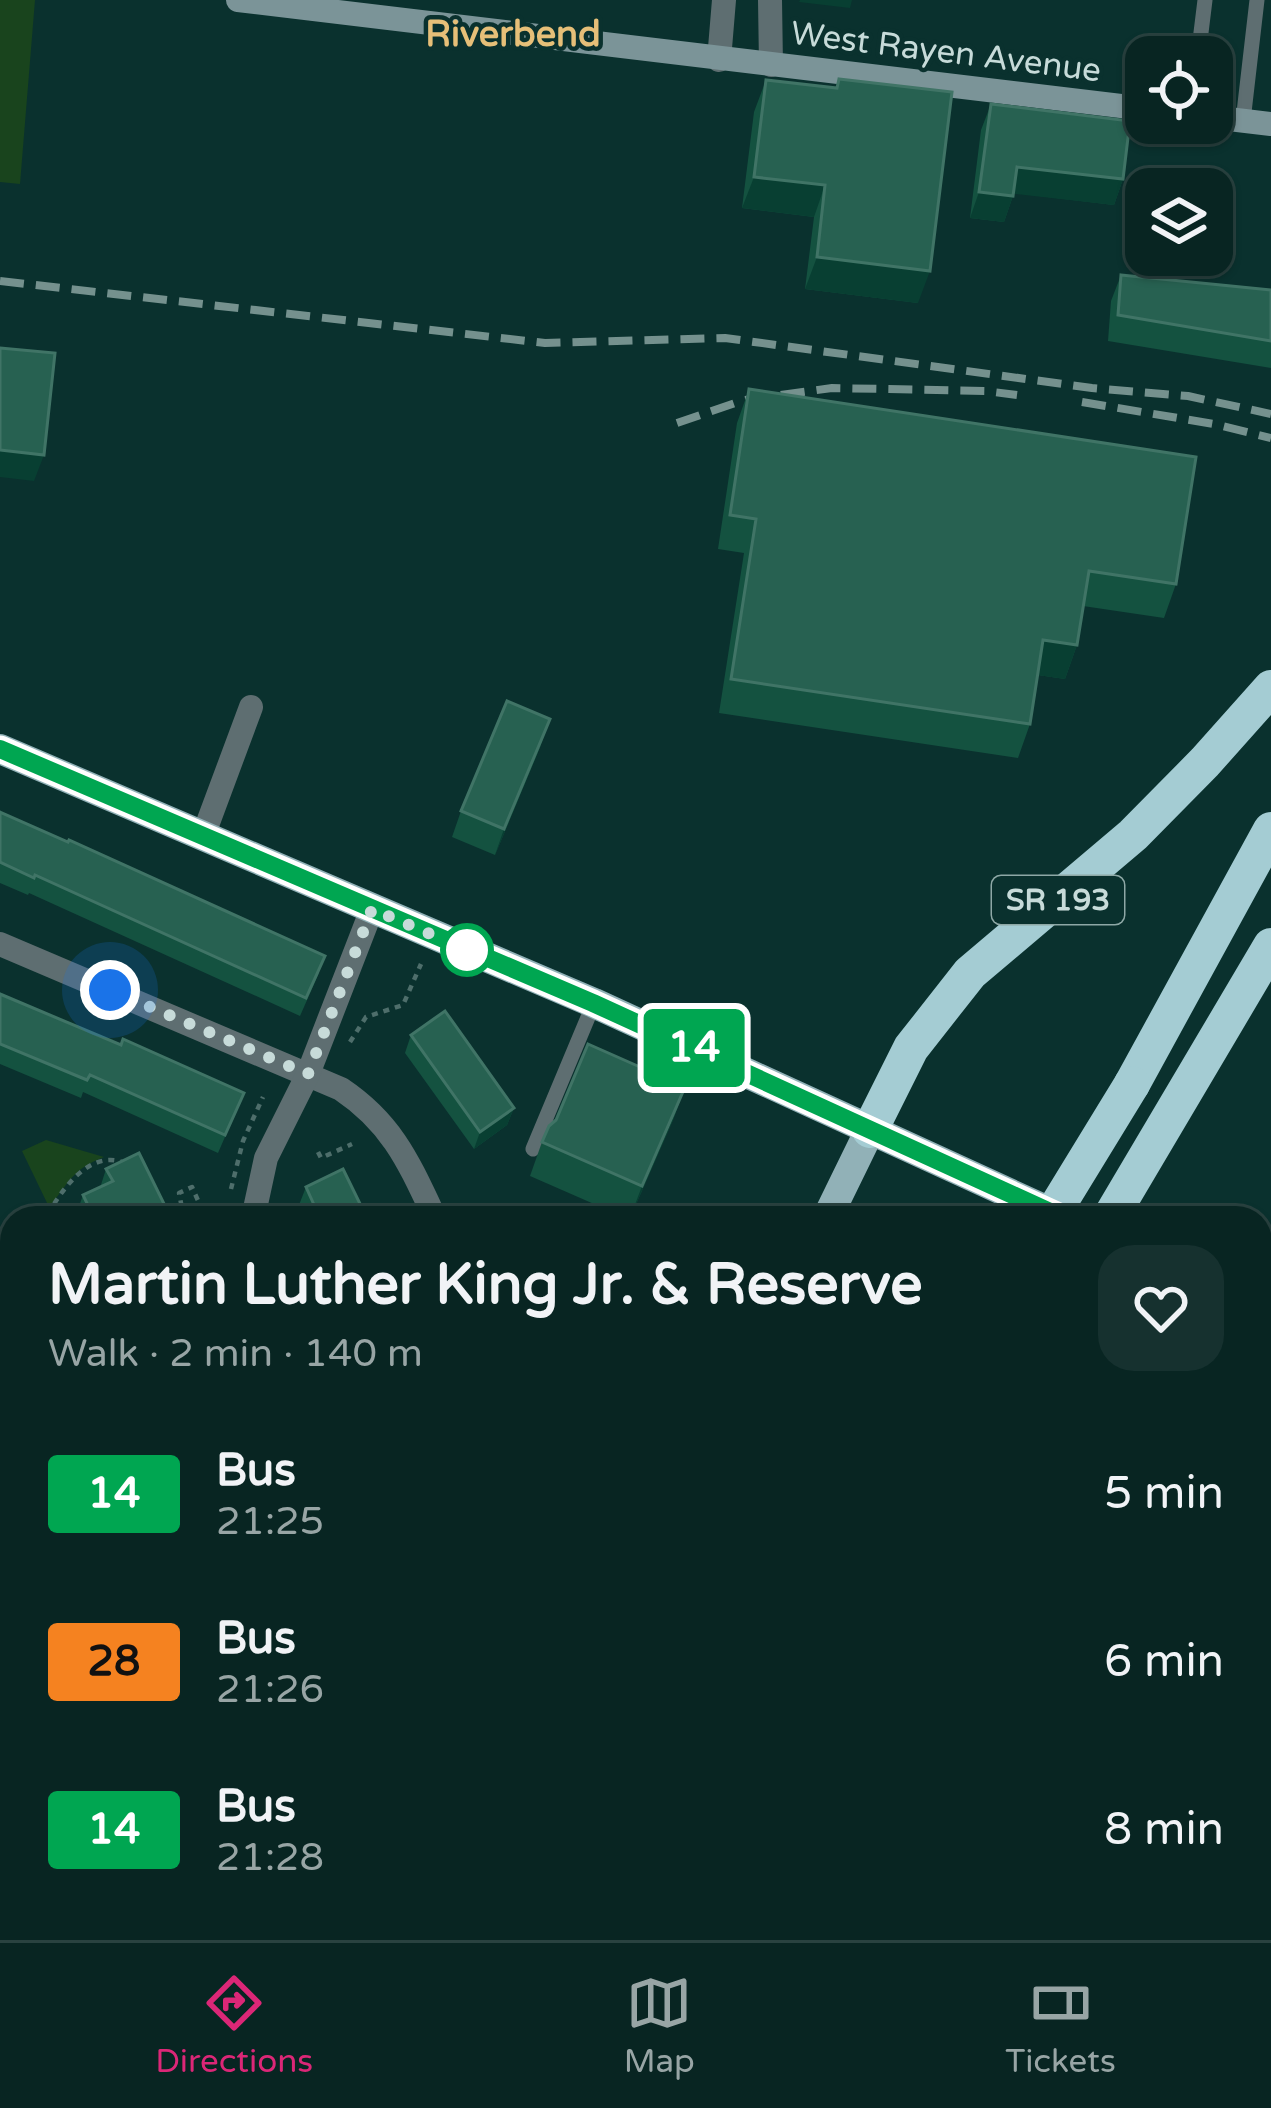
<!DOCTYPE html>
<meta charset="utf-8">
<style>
body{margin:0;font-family:"Varela Round",sans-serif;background:#16312f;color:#f1f3f6;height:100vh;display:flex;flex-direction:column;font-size:45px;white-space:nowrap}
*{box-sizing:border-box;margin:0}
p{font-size:39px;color:#98a5a5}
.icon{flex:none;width:66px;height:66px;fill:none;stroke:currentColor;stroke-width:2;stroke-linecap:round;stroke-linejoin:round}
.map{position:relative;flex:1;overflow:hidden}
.drawer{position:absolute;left:0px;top:1206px;width:1272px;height:735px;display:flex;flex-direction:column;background:#082522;border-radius:36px 36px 0 0;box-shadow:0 3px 9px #0004,0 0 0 3px #294240}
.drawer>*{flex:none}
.badge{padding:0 24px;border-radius:9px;font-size:42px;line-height:78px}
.tools{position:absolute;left:1125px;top:36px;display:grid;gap:24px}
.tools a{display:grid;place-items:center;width:108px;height:108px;border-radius:24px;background:#082522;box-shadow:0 3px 9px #0004,0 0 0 3px #294240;font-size:60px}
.you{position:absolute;width:60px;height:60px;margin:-30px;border:9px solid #fff;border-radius:50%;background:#1a73e8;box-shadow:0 0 0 18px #1a73e833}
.map>.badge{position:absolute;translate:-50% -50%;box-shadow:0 0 0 6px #fff}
.round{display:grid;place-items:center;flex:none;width:126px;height:126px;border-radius:36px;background:#16312f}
.summary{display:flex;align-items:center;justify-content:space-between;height:204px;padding:0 48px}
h1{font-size:57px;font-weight:800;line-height:90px}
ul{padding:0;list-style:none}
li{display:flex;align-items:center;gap:36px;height:168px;padding:0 48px}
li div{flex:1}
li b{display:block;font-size:45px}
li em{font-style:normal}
li .badge{min-width:132px;font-weight:700;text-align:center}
.menu{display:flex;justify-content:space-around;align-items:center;height:168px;border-top:3px solid #294240;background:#082522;font-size:33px;color:#98a5a5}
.menu a{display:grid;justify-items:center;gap:6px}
.menu .current{color:#db2777}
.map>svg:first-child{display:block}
</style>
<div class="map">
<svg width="1271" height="1940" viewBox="0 0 1271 1940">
<rect width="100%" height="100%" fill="#0a312e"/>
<g fill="#19441d">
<path d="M0,0H35L20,184L0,182Z"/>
<path d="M46,1140L104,1157C71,1170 70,1182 49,1207L22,1151Z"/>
<path d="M1271,1404V1940H836V1929H1260V1406Z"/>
<path d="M12,1765V1904L0,1913V1771Z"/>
</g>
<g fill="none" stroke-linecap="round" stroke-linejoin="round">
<g stroke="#4e6e6b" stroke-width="4.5" stroke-dasharray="6 6" stroke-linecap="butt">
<path d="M350,1042L366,1017L403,1005L421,964"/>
<path d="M318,1152L321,1158L352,1144"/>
<path d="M231,1189L243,1141L263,1097"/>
<path d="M48,1214C63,1188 90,1149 125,1163"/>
<path d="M184,1218L179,1193L192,1187L200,1205L202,1218"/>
<path d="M1260,1538L1271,1539"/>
<path d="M1260,1785L1271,1790"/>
<path d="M1260,1814L1271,1798"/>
<path d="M886,1940L893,1929"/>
</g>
<g stroke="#5e6e71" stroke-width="15">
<path d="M1198,57L1205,0"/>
<path d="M1243,121L1257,0"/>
<path d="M533,1149L594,1003"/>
<path d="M1260,1865L1271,1864"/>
<path d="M1214,1940V1929"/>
</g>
<g stroke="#5e6e71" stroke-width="24">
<path d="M770,0L771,65"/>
<path d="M719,60L724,0"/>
<path d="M203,836L251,707"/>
<path d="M0,944L341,1089C393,1124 409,1163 435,1218"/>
<path d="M253,1218L266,1158L308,1074L372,909"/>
<path d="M0,1315L12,1311"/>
<path d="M0,1523L12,1549"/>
</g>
<g stroke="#7b9498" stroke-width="24">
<path d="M238,0L1146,109"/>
<path d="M1212,117L1271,124"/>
<path d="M0,1771L12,1765"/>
<path d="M787,1929L790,1940"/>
<path d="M836,1940V1929"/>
</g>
<g stroke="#91b1b7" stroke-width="30">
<path d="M0,749L594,1003L1063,1218"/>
<path d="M827,1218L870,1130"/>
<path d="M1260,1406L1271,1404"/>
</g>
<g stroke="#a4ccd3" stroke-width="36">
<path d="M1132,1084L1271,830"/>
<path d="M870,1130L911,1048L970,973L1133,835L1205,762L1271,688"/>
<path d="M1110,1218L1271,946"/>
<path d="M1260,1308L1271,1279"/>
<path d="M0,1913L12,1904"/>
<path d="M3,1940L26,1929"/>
<path d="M120,1940L142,1929"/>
<path d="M361,1940L404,1929"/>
</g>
<g stroke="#75918e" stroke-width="8" stroke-dasharray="24 12" stroke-linecap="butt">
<path d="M0,281L545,343L725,338L1092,388L1188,396L1271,414"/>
<path d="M1082,402L1214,424L1271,438"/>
<path d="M677,423L744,400L832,388L985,391L1017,395"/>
</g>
<path stroke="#a4ccd3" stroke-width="36" d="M1050,1218L1132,1084"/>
</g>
<g fill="#145240">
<path d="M839,79L918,303L805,289L814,217L742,208L754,112L766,80L835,88Z"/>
<path d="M991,104L1123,179L1114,205L1014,193L1004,222L970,218L981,130Z"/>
<path d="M1121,275L1271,290V368L1108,341L1111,301Z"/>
<path d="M749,389L1176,584L1164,618L1083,606L1077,645L1065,679L1038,675L1030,724L1018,758L719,713L744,553L718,549L737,423Z"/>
<path d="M541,745L495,855L452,837L461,811Z"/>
<path d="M0,812L319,973L300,1016L29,893L28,895L0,883Z"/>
<path d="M0,994L121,1045L244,1093L218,1153L83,1092L81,1098L0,1064Z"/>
<path d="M411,1035L514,1108L507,1125L474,1149L405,1053Z"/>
<path d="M685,1087L673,1120L630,1218H626L530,1176L542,1142Z"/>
<path d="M106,1169L171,1218H75L83,1195L100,1188Z"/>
<path d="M306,1187L367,1218H306L299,1205Z"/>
<path d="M12,1349V1410L0,1384V1354Z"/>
<path d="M955,1929H1181L1182,1940H956Z"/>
</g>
<g fill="#083f32">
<path d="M800,0H852L850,8L799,2Z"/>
<path d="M1017,167L1123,179L1114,205L1007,193Z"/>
<path d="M754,177L825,185L814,217L742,208Z"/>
<path d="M979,192L1013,196L1004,222L970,218Z"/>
<path d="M817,257L930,271L918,303L805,289Z"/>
<path d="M0,450L44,455L34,481L0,477Z"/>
<path d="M1043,640L1077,645L1065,679L1031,674Z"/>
<path d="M550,719L541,745L495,855L504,829Z"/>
<path d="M685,1087L673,1120L630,1218L642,1186Z"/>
<path d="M514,1108L507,1125L474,1149L480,1132Z"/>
<path d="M12,1674L11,1689L0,1694V1679Z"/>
</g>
<g fill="#276151" stroke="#407466" stroke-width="3">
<path d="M839,79L952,92L930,271L817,257L825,185L754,177L766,80L837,88Z"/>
<path d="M991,104L1130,121L1123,179L1017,167L1013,196L979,192Z"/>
<path d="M1121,275L1271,290V341L1118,315Z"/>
<path d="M0,348L55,353L44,455L0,450Z"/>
<path d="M749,389L1196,457L1176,584L1089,571L1077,645L1043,640L1030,724L731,679L756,519L730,515Z"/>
<path d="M507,701L550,719L504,829L461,811Z"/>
<path d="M0,812L68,842L69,840L325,956L306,998L35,875L34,878L0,862Z"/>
<path d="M0,994L121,1045L123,1039L244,1093L225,1135L90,1075L87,1080L0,1044Z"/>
<path d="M445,1011L514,1108L480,1132L411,1035Z"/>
<path d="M588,1044L685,1087L642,1186L542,1142L549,1126L556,1120Z"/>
<path d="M139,1153L171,1218H94L83,1195L113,1181L106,1169Z"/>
<path d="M343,1169L367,1218H320L306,1187Z"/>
<path d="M12,1349V1379L0,1354Z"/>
<path d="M0,1635L12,1661V1674L0,1679Z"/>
<path d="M970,1929H1181L1182,1940H971Z"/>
<path d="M709,1931L713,1940H691Z"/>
</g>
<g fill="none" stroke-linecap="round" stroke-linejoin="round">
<g stroke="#fff" stroke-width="27">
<path id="line" d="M0,749L593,1003L1063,1218"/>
</g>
<use href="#line" stroke="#00a651" stroke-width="18"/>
<path stroke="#c7dbd9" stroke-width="12" stroke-dasharray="0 21.6" d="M110,990L308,1074L372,909L484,957L467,950"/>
</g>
<circle fill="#fff" stroke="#00a651" stroke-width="6" cx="467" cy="950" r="24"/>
<g text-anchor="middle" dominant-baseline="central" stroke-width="9" stroke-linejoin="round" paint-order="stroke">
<rect fill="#0a312e" stroke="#8ea8a6" stroke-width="3" x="992" y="876" width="132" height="48" rx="9"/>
<g font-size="30" font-weight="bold" fill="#c7dbd9">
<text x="1058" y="900">SR 193</text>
</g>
<g font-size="33" fill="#c7dbd9" stroke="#0a312e">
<text transform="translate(946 52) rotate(7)">West Rayen Avenue</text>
</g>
<g font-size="36" font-weight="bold" fill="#e6bf78" stroke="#0a312e">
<text x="513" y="34">Riverbend</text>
</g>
</g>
</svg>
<div class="tools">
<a><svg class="icon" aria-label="locate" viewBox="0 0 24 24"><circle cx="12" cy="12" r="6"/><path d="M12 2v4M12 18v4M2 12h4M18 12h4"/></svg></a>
<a><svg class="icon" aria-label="layers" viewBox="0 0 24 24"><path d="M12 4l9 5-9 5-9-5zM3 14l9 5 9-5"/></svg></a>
</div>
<div class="you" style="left:110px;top:990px"></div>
<b class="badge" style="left:694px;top:1048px;background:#00a651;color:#fff">14</b>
<section class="drawer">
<div class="summary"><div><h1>Martin Luther King Jr. &amp; Reserve</h1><p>Walk · 2 min · 140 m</p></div><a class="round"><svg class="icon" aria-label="heart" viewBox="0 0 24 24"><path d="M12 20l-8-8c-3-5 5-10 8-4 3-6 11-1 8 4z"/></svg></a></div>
<ul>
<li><span class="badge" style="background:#00a651;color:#fff">14</span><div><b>Bus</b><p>21:25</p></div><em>5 min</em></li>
<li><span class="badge" style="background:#f58220;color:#111">28</span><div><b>Bus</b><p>21:26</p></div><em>6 min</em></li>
<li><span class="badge" style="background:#00a651;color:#fff">14</span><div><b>Bus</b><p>21:28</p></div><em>8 min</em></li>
</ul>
</section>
</div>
<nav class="menu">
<a class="current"><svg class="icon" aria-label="directions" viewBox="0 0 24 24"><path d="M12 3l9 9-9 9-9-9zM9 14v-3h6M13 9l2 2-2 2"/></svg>Directions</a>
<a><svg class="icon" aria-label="map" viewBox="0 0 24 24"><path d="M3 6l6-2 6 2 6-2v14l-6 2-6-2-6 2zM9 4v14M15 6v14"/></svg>Map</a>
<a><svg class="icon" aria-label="tickets" viewBox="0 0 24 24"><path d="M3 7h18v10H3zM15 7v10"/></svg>Tickets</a>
</nav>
